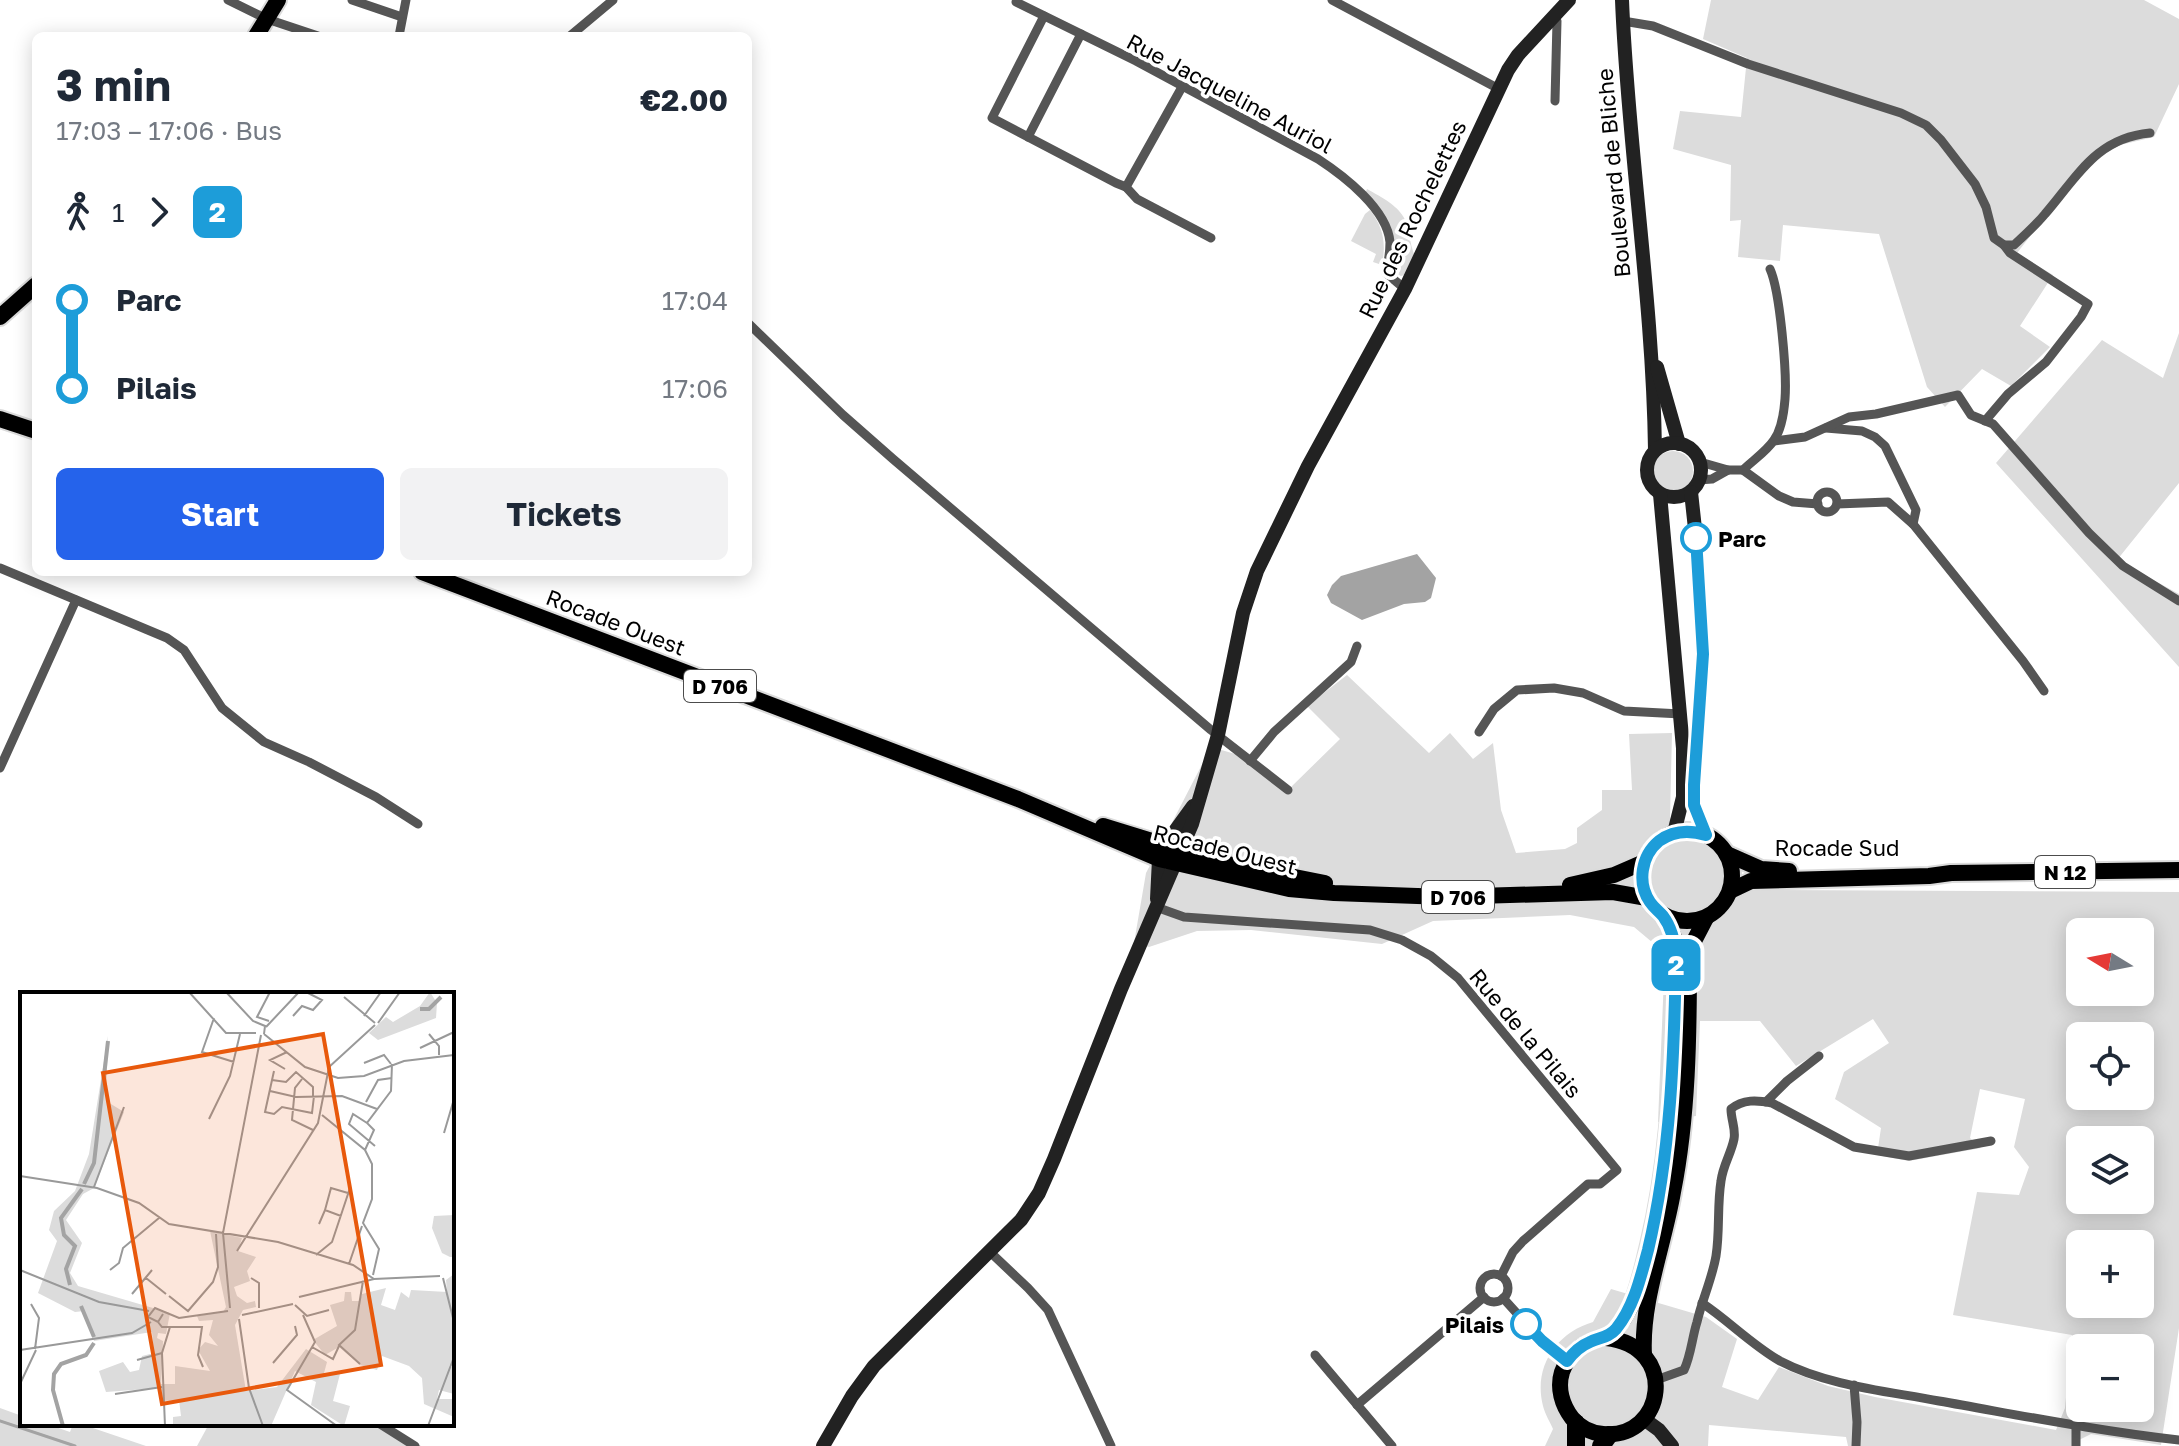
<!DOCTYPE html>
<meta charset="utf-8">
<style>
body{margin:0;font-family:"Golos Text",sans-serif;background:#f2f2f3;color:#1f2937;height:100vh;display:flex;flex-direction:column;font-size:30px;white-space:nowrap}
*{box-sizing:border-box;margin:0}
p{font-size:26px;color:#747a83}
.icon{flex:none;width:44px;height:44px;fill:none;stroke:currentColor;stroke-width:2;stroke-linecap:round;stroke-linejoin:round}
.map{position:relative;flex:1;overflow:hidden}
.drawer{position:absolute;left:32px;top:32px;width:720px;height:544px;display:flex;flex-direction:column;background:#fff;border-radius:12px;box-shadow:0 4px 20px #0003}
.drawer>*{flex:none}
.badge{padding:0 16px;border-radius:12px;font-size:28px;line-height:52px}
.needle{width:52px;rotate:280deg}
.tools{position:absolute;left:2066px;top:918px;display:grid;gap:16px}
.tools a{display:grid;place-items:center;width:88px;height:88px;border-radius:12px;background:#fff;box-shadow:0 4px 20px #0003;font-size:40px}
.map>.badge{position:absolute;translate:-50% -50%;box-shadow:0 0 0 4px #fff}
.legs{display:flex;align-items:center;gap:12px;height:88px;padding:0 24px;font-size:26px}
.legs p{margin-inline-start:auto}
.summary{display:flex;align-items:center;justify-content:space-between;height:136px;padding:0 24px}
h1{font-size:44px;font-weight:700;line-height:60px}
.button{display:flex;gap:16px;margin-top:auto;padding:16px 24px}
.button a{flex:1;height:92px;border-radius:12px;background:#2563eb;color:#fff;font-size:32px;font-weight:700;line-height:92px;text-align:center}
.button a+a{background:#f2f2f3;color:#1f2937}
ul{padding:0 24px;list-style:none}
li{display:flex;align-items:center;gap:28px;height:88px;font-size:30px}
li i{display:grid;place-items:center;width:12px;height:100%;margin:0 10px;background:currentColor}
li i::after{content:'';width:20px;height:20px;margin:-10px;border:6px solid;border-radius:50%;background:#fff}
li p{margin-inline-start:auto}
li:first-child i{background:linear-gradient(#0000 50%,currentColor 0)}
li:last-child i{background:linear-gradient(currentColor 50%,#0000 0)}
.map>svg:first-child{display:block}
</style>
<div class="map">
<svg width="2179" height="1446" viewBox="0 0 2179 1446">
<rect width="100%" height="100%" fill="#fff"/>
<g fill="#dcdcdc" fill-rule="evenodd">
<path d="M1711,0H2144L2179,19V84L2154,137L2120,145L2098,157L2060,198L2017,253L2053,275L2020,326L2050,347L2011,386L1982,369L1945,407L1927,387L1879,234L1783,225L1780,261L1738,257L1741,220L1730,221L1731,165L1673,149L1680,111L1741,117L1747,58L1703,39Z"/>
<path d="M1367,189C1381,197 1400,206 1406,222C1409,231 1410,243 1414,254L1404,275L1401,276L1392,271L1390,266L1393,242L1365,194Z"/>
<path d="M1370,210C1384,228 1386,244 1382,265L1373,262L1376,254L1351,241L1365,214Z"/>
<path d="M2179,333V483L2117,560L2179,594V667L1996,463L2102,340L2163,378Z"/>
<circle cx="1673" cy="471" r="20"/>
<path d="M1347,675L1429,753L1450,733L1473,759L1493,743L1501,810L1516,853L1565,849L1577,843V828L1602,810V790H1632L1629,734L1672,733L1670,818L1762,890L2179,892V1328L2161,1445L2091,1434L2075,1442V1446H1848L1846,1437L1709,1425L1708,1446H1545L1553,1429C1550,1422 1545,1414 1543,1406C1533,1367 1556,1333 1593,1322L1611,1289L1706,1317L1737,1339L1722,1387L1758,1400L1779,1367L1828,1386L1875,1397L2056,1430L2065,1408L2072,1335L1953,1315L1977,1192L2019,1195L2029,1167L2014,1147L2025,1099L1980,1089L1970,1138L1981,1148L1909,1161L1877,1155L1881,1128L1835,1099L1844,1072L1889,1043L1873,1019L1796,1066L1760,1021H1700L1696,1116L1658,1122L1665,953L1634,927L1570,915L1433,921L1382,944L1251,930L1197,931L1149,947L1134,943L1146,873L1211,747L1256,760L1290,788L1340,739L1307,706ZM2080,932H2140V992H2080ZM2080,1036H2140V1096H2080ZM2080,1140H2140V1200H2080ZM2080,1244H2140V1304H2080ZM2080,1348H2140V1408H2080Z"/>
<path d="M0,1408L22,1416V1424H47L70,1432L73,1424H81L146,1446H0Z"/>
<path d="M209,1424H387L421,1446H197Z"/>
</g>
<path fill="#a3a3a3" d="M1417,554L1436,578L1431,598L1425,602L1404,604L1362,620L1331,603L1327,595L1332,585L1341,576Z"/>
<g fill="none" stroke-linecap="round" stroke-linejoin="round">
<path stroke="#a3a3a3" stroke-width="3" d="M0,1421L75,1446"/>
<g stroke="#dbdbdb" stroke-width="20">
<g id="primary">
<path d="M256,36L278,0"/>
<path d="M0,317L36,285"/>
<path d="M0,419L36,431"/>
<path d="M422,572L1018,799L1159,859L1289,889L1334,893L1445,897L1613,892L1647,898"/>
<path d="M1103,826L1223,863L1325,883"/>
<circle cx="1687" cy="876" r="45"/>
<path d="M1727,854L1761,869L1789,871"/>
<path d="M1570,885L1614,875L1644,862"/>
<path d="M1730,891L1751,881L1929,876L1951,873L2179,870"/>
<path d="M1606,1338C1680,1346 1665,1440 1603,1434C1591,1433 1579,1427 1572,1418C1562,1405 1557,1388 1562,1372C1567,1359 1576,1347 1590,1342C1598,1338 1605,1339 1612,1333C1635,1313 1642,1274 1649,1245C1668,1167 1672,1089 1675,1009C1676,987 1681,958 1674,937C1671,929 1666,922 1663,915"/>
<path d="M1644,1355C1641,1301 1664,1245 1673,1192C1688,1116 1689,1036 1689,958L1694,941L1706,918"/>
</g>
</g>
<g stroke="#dbdbdb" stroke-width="22">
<g id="highway">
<path d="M1576,1446V1423"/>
<path d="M1601,1446L1609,1435"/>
</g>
</g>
<g stroke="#555" stroke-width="9">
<path d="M228,0L267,19L318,36"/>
<path d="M352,0L402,17"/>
<path d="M1332,0L1499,89"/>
<path d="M1016,2L1136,61L1318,159C1344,176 1387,209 1390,242C1390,252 1388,264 1386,273L1405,289"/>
<path d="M1044,16L992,118L1116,183L1126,187"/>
<path d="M1554,16L1557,21L1555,101"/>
<path d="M1623,21L1653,26L1748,64L1901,113L1926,125L1941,140L1975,184L1986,207L1994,238L2004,245H2014C2025,235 2036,225 2045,214C2077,177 2096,138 2150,133"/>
<path d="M399,36L406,0"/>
<path d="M570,36L613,0"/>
<path d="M1182,87L1126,187L1137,199L1211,238"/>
<path d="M1028,137L1081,34"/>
<path d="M748,323L843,415L893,459L1211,730L1288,790"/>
<path d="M1985,421L2008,394L2046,362L2081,317L2088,304L2010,253L2004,245"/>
<path d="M1826,428L1862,431L1875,437L1885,446L1916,510L1913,524"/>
<path d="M1774,441L1805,437L1849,417L1876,414L1958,395L1971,415L1993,424L2089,533L2123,566L2179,601"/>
<path d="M1700,462L1728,470H1743C1752,461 1767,451 1774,440C1782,429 1784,412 1785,399C1787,373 1780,291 1770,269"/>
<path d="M1743,470L1779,496L1793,502L1818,504"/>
<path d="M1699,480L1712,479L1728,470"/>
<circle cx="1827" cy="502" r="10"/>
<path d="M1837,504L1888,502L1913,524L2023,661L2044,691"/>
<path d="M0,568L167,638L184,650L222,708L264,742L309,762L376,797L418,824"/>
<path d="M1479,732L1494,709L1517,690L1554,688L1583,693L1624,711L1681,714"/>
<path d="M1250,761L1274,732L1351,662L1357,646"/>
<path d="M0,768L76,600"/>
<path d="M1156,907L1184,917L1370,930L1402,940L1431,956L1458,978L1617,1170L1600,1184H1588L1523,1241L1513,1252L1501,1276"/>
<path d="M1766,1102L1787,1081L1819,1056"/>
<path d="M990,1252L1028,1288L1048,1310L1111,1446"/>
<circle cx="1494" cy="1288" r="14"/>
<path d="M1503,1298L1542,1341L1567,1361"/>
<path d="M1702,1303C1729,1321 1752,1345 1780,1361C1828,1386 1887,1391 1939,1401C2019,1415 2098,1431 2179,1440"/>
<path d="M1315,1355L1392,1446"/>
<path d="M1656,1380L1684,1370C1691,1355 1692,1338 1697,1322C1702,1300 1712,1279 1716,1256C1720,1231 1717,1206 1721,1181C1723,1165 1731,1154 1734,1139C1736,1129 1731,1120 1731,1109C1743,1099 1757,1100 1772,1103L1854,1147L1909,1156L1991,1141"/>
<path d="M1854,1385L1857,1422L1856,1446"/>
<path d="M1357,1405L1484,1297"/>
<path d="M380,1424L415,1446"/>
<path d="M2076,1426V1446"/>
</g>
<g stroke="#222" stroke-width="14">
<path d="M1622,0C1628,150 1653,299 1655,450"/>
<path d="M1657,367L1679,444"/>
<circle cx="1674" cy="470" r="27"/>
<path d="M1691,492L1696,538L1703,654L1702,686L1694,785V805L1706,835"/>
<path d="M1660,494L1683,748V797L1674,833"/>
<path d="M1157,899L1159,859L1164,846L1193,806"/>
<path d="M1644,1419L1659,1430L1672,1446"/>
<path d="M823,1446L852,1396L874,1366L1021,1220L1039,1193L1054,1159L1121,989L1192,824L1218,735L1243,613L1257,571L1308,466L1405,289L1508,70L1518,55L1569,0"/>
</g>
<use href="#primary" stroke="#000" stroke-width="16"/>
<use href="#highway" stroke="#000" stroke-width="18"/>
</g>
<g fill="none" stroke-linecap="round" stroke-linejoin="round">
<g stroke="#fff" stroke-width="18">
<path id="line-1" d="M1526,1324L1542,1341L1567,1361C1573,1353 1580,1346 1590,1342C1600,1337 1608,1338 1616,1329C1634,1307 1641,1276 1648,1250C1671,1153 1674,1055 1676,957C1675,942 1672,928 1663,916C1659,911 1654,908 1650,902C1637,883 1641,856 1659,841C1674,830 1690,830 1706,835L1694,805V785L1703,654L1696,538"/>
</g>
<use href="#line-1" stroke="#1d9dd9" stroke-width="12"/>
</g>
<g fill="#fff" stroke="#1d9dd9" stroke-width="4">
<circle cx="1696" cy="538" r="14"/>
<circle cx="1526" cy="1324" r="14"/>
</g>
<g text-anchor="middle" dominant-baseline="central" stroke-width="7" stroke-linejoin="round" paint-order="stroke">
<g fill="#fff" stroke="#4c4c4c" stroke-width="2">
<rect x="684" y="670" width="72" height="32" rx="6"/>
<rect x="2035" y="856" width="60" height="32" rx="6"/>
<rect x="1422" y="881" width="72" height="32" rx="6"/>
</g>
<g font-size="20" font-weight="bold" fill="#000">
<text x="720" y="686">D 706</text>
<text x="2065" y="872">N 12</text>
<text x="1458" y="897">D 706</text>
</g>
<g font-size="22" fill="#000" stroke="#fff">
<text transform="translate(1230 93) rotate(28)">Rue Jacqueline Auriol</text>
<text transform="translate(1613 173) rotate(-95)">Boulevard de Bliche</text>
<text transform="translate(1412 219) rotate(-64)">Rue des Rochelettes</text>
<text transform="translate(616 622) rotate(21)">Rocade Ouest</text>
<text x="1837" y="847">Rocade Sud</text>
<text transform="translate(1225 849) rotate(14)">Rocade Ouest</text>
<text transform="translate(1526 1033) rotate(50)">Rue de la Pilais</text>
</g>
<g font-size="22" font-weight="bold" fill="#000" stroke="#fff" text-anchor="start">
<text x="1718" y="538">Parc</text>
<text x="1504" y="1324" text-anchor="end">Pilais</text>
</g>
</g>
<g transform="translate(20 992)">
<rect width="434" height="434" fill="#fff"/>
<path d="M410,0L417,11L416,26L358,48L349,41L366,25L373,30L400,14ZM88,44L86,109L104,120L74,196L63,202L46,228L62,251L50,281L58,294L150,321L146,342L138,341L137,346L143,349L141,392H155V374L190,379L178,358L185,350L198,354L189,343L193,328L179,329L177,324L203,320L206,315L190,239L222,246L218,259L236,265L227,279L230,289L214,295L217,304L227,311L235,309L236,315L223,318L215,333L226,399L257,395L286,357L307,370L304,381L320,382L313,409L330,414L324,434L291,413L296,390L275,379L251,434H153V425L161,424L159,408L141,409L139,396L86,400L79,379L103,370L110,380L119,378L122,364L134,361L132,340L74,349L64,319L55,320L18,301L37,249L29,238L34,219L55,199L69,162ZM434,223V265H430L422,261L412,236L414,224ZM434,282V371L429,374L434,376V402L419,398L417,407H434V425L404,412L402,386L389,374L362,364L357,378L340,373L319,355L305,363L293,348L317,334L310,313L324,309L325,300H331L332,309H340L342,302L366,296L361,313L375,318L381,300L389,306L391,298L427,300L426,288Z" fill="#dcdcdc"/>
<path fill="none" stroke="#a3a3a3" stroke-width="4" d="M400,17H409L421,5M64,192L74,171L88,49M50,293L46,277L55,254L44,243L41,226L62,197M61,314L74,345M43,434L33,398L34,382L41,372L66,363L74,351"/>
<path fill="none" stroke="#999" stroke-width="2" d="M169,0L206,41H236M206,0L233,29L245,34L244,42M324,5L355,31M273,24L282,14L293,18L302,8L286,0M344,24L361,0M194,26L182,60L214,70M249,29L237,25L250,0M358,31L380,0M246,35L279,0M244,42L285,75L318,86L344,84L384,69L434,63M409,42L419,54V63M400,56L434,40M344,71L364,63L371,72M265,77L250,68L267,60M254,79L245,120L254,122L262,115L292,121L294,104M282,87L275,96L272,128L293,138M252,88L266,90L276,80L293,95V104M250,99L276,105L322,104L357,117M346,110L358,88L372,86M302,123L345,158L352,172V207L343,231L359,257L353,283M189,127L210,84L220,42M347,131L333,122L329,132L355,154M424,141L434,107M345,158L354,138L347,131L371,99L372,72M0,184L77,196L119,211L149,232L258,250L333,273L354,287M74,195L104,115M305,218L311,196L328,201M299,232L305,218L321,224M217,259L298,131L309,75L355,33M296,263L312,250L330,196M329,272L342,234M0,278L79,310L129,319M90,278L99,271L103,256L139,226M126,286L146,302M231,286L239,291V316M423,286L434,330M112,302L132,278M149,304L168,319L193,290L198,275L196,242M279,305L354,287L420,284M11,312L19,326L15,357M275,313L287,324L309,318M210,316L203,241L241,43M143,322L138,330L128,325L135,316L159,326L208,319M222,323L273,312M283,323L295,350L267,398L317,434M219,327L229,396L243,434M138,330L142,335H182L178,363L183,375M292,355L313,367L319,354M0,358L112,341L131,330M117,368L142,361M253,371L277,343L275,334M340,372L319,353L335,338L343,289M0,392L16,358M95,402L142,395M145,434L142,361L150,335M408,434L434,365"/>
<path fill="#e8590c" fill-opacity="0.15" stroke="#e8590c" stroke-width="4" d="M303,42L361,373L142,412L83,81Z"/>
<rect width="434" height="434" fill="none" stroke="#000" stroke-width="4"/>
</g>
</svg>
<div class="tools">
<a><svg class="needle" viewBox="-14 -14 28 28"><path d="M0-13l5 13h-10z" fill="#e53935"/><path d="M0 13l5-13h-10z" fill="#747a83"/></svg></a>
<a><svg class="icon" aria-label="locate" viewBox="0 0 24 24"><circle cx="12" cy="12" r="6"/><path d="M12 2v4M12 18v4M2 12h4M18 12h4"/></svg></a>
<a><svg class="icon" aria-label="layers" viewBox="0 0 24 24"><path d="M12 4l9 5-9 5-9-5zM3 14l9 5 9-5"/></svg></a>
<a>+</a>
<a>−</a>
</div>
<b class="badge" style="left:1676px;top:965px;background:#1d9dd9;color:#fff">2</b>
<section class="drawer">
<div class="summary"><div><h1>3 min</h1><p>17:03 – 17:06 · Bus</p></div><b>€2.00</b></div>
<div class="legs"><svg class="icon" aria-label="walk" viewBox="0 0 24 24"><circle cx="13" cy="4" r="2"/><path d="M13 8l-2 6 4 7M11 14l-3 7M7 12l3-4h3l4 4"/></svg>1<svg class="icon" aria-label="forward" viewBox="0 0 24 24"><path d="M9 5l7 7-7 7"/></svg><b class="badge" style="background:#1d9dd9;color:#fff">2</b></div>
<ul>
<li><i style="color:#1d9dd9"></i><b>Parc</b><p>17:04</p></li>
<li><i style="color:#1d9dd9"></i><b>Pilais</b><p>17:06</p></li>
</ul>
<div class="button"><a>Start</a><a>Tickets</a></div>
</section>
</div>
